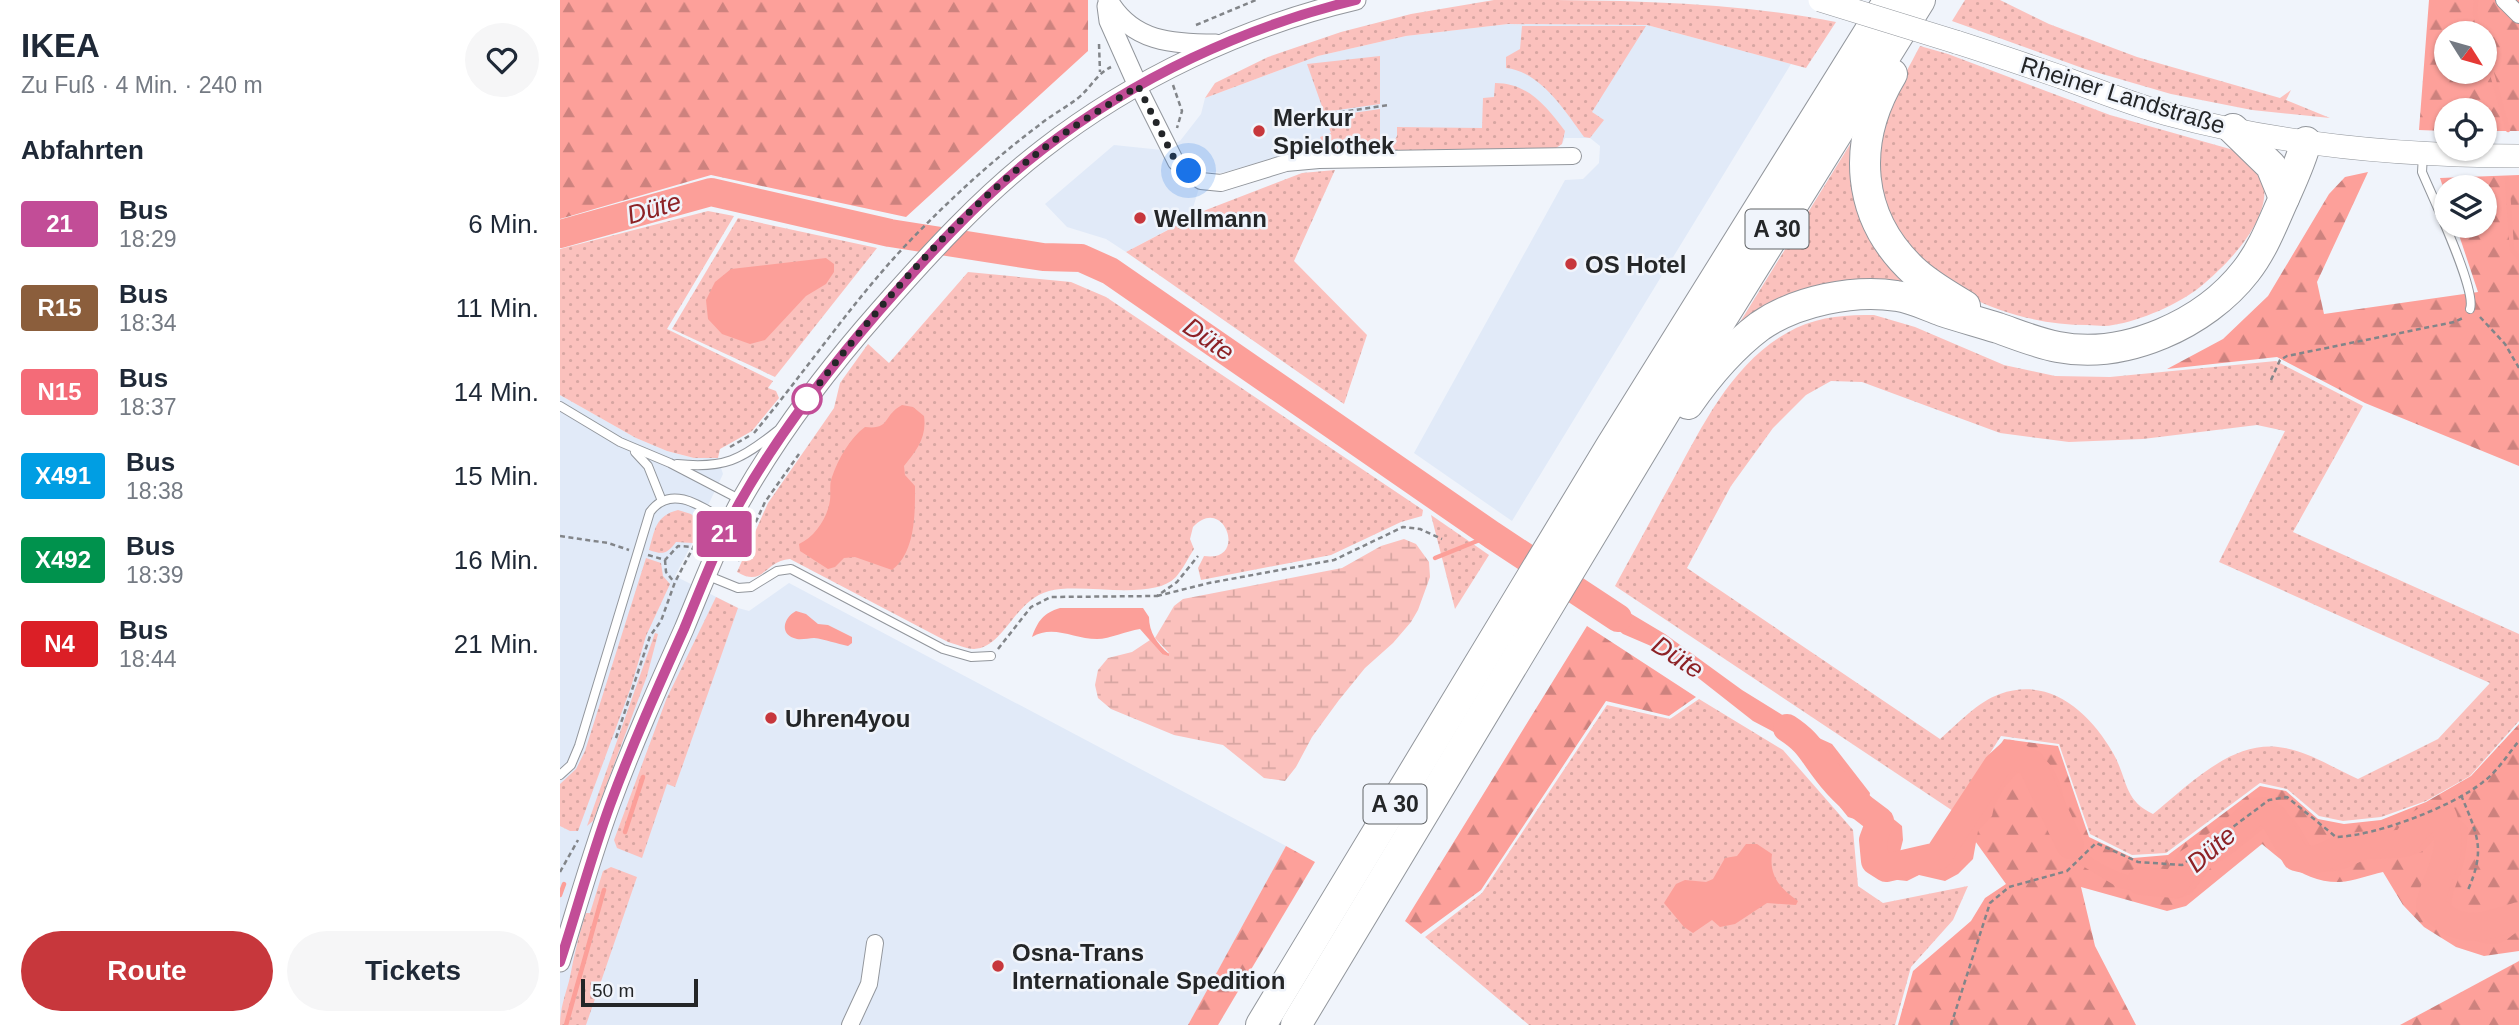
<!DOCTYPE html>
<html lang="de">
<meta charset="utf-8">
<style>
body{margin:0;font-family:Arial,sans-serif;background:#f6f6f7;color:#1f2937;height:100vh;display:flex;flex-direction:column;font-size:26px;white-space:nowrap}
*{box-sizing:border-box;margin:0}
p{font-size:23px;color:#747a83}
.icon{flex:none;width:38px;height:38px;fill:none;stroke:currentColor;stroke-width:2;stroke-linecap:round;stroke-linejoin:round}
.map{position:relative;flex:1;overflow:hidden}
.panel{display:flex;flex-direction:column;background:#fff;width:560px}
.panel>*{flex:none}
.badge{padding:0 14px;border-radius:5px;font-size:24px;line-height:46px}
.needle{width:46px;rotate:127deg}
.tools{position:absolute;left:1874px;top:21px;display:grid;gap:14px}
.tools a{display:grid;place-items:center;width:63px;height:63px;border-radius:50%;background:#fff;box-shadow:0 2px 5px #0004;font-size:35px}
.scale{position:absolute;left:21px;bottom:18px;width:117px;box-sizing:border-box;padding-left:7px;border:4px solid #242628;border-top:0;font-size:19px;line-height:24px;white-space:nowrap;color:#242628;-webkit-text-stroke:5px #f0f4fb;paint-order:stroke}
.you{position:absolute;width:35px;height:35px;margin:-18px;border:5px solid #fff;border-radius:50%;background:#1a73e8;box-shadow:0 0 0 10px #1a73e833}
.map>.badge{position:absolute;translate:-50% -50%;box-shadow:0 0 0 4px #fff}
h2{padding:0 21px;font-size:26px;line-height:63px}
.round{display:grid;place-items:center;flex:none;width:74px;height:74px;border-radius:37px;background:#f6f6f7}
.headline{display:flex;align-items:center;justify-content:space-between;height:119px;padding:0 21px}
h1{font-size:33px;font-weight:600;line-height:52px}
.action{display:flex;gap:14px;margin-top:auto;padding:14px 21px}
.action a{flex:1;height:80px;border-radius:42px;background:#c7373c;color:#fff;font-size:28px;font-weight:600;line-height:80px;text-align:center}
.action a+a{background:#f6f6f7;color:#1f2937}
ul{padding:0;list-style:none}
li{display:flex;align-items:center;gap:21px;height:84px;padding:0 21px}
li div{flex:1}
li b{display:block;font-size:26px}
li em{font-style:normal}
li .badge{min-width:77px;font-weight:700;text-align:center}
main{display:flex;flex:1;min-height:0}
.map>svg:first-child{display:block}
</style>
<main>
<section class="panel">
<div class="headline"><div><h1>IKEA</h1><p>Zu Fuß · 4 Min. · 240 m</p></div><a class="round"><svg class="icon" aria-label="heart" viewBox="0 0 24 24"><path d="M12 20l-8-8c-3-5 5-10 8-4 3-6 11-1 8 4z"/></svg></a></div>
<h2>Abfahrten</h2>
<ul>
<li><span class="badge" style="background:#c24d97;color:#fff">21</span><div><b>Bus</b><p>18:29</p></div><em>6 Min.</em></li>
<li><span class="badge" style="background:#8b5e3c;color:#fff">R15</span><div><b>Bus</b><p>18:34</p></div><em>11 Min.</em></li>
<li><span class="badge" style="background:#f46b78;color:#fff">N15</span><div><b>Bus</b><p>18:37</p></div><em>14 Min.</em></li>
<li><span class="badge" style="background:#009ee3;color:#fff">X491</span><div><b>Bus</b><p>18:38</p></div><em>15 Min.</em></li>
<li><span class="badge" style="background:#00924d;color:#fff">X492</span><div><b>Bus</b><p>18:39</p></div><em>16 Min.</em></li>
<li><span class="badge" style="background:#db1f26;color:#fff">N4</span><div><b>Bus</b><p>18:44</p></div><em>21 Min.</em></li>
</ul>
<div class="action"><a>Route</a><a>Tickets</a></div>
</section>
<div class="map">
<svg width="1959" height="1025" viewBox="0 0 1959 1025">
<defs>
<pattern id="grass-dots" width="8" height="8" patternUnits="userSpaceOnUse" patternTransform="scale(1.75)"><rect width="8" height="8" fill="#fbc1bd"/><path d="M2 2h.1M6 6h.1" fill="none" stroke="#d7a6a2" stroke-width="1.8" stroke-linecap="round"/></pattern>
<pattern id="forest-firs" width="22" height="20" patternUnits="userSpaceOnUse" patternTransform="scale(1.75)"><rect width="22" height="20" fill="#fda09a"/><path d="M5 1l3.5 6h-7zM16 11l3.5 6h-7z" fill="#cd827e"/></pattern>
<pattern id="wetland-marsh" width="20" height="14" patternUnits="userSpaceOnUse" patternTransform="scale(1.75)"><rect width="20" height="14" fill="#fbc1bd"/><path d="M1 5h8M5 5V1M11 12h8M15 12V8" fill="none" stroke="#d7a6a2"/></pattern>
</defs>
<rect width="100%" height="100%" fill="#f0f4fb"/>
<g fill="#e1eaf8">
<path d="M948,24L1087,25L1231,64L952,521L854,453L1005,180L1023,179L1039,163L1040,146L1030,138H1005L1002,144L993,150L727,154L662,173L644,171L630,218L566,252L546,239L507,227L485,204L554,145L602,150L620,141L641,114L645,98L758,56L846,36Z"/>
<path d="M0,395L76,438L107,451L134,458H158L163,474L140,522L139,530L115,576L178,608L189,611L229,583L726,846L628,1025H0Z"/>
</g>
<g fill="url(#grass-dots)" fill-rule="evenodd">
<path d="M934,0C1048,0 1165,0 1276,22L1246,68L1087,25L948,24L846,36L758,56L645,98L655,83L708,57L781,32L851,14Z"/>
<path d="M1405,0H1440L1489,24L1577,57L1720,98L1731,90L1726,100L1770,118L1692,110L1611,94L1525,69L1392,21Z"/>
<path d="M962,26H1086L1032,112L1044,120L1030,138L1024,137C1005,111 981,72 946,68V57L960,49Z"/>
<path d="M1360,46L1388,54L1550,115L1677,151C1741,188 1678,256 1640,287C1619,304 1580,321 1553,325C1545,327 1535,325 1527,325C1464,325 1398,300 1352,258C1346,252 1321,201 1319,192C1307,141 1337,89 1360,46Z"/>
<path d="M820,56V104L764,112L747,64Z"/>
<path d="M935,83C968,83 986,106 1005,131L1002,144L993,150L829,151L837,136V127L922,128L923,98L934,97Z"/>
<path d="M820,109V143L814,151L771,153L764,146L760,137L771,133L765,117Z"/>
<path d="M1294,138L1291,160L1292,182L1357,287C1299,284 1246,275 1196,313C1186,321 1177,332 1169,340Z"/>
<path d="M775,170L734,261L807,335L784,404L566,252L646,210L742,173Z"/>
<path d="M148,211L174,216L107,329L213,381L208,388L216,391L219,398L192,431L160,449L158,458H134L107,451L76,438L0,395V249Z"/>
<path d="M178,218L317,248L215,377L112,329Z"/>
<path d="M408,272L511,282L546,297L863,510L862,516L841,522L771,555L641,580L638,568L644,556C689,563 664,493 633,527L630,539L634,549C628,558 623,569 616,577C592,602 522,582 489,591C454,600 444,648 414,649C406,649 396,644 388,642L230,559C204,561 204,588 177,572L208,503L274,408L280,383L308,344L329,363Z"/>
<path d="M1314,315L1355,327L1444,365L1495,376L1550,377L1716,361L1803,406L1733,532L1959,634V721L1910,776L1866,801L1821,817L1783,821L1759,816L1727,789L1700,783L1606,853L1572,855L1530,834L1499,744L1441,736L1393,811L1055,586C1075,550 1094,514 1114,478C1145,421 1175,358 1236,328C1262,316 1287,315 1314,315ZM1271,381L1302,382L1440,433L1509,442L1583,439L1697,425L1725,431L1659,562L1930,683L1878,739L1798,779C1773,768 1747,750 1718,747C1669,742 1628,786 1593,814C1563,800 1568,779 1553,753C1530,713 1490,676 1440,694C1417,702 1399,723 1380,739L1127,568L1171,486L1213,428L1246,395Z"/>
<path d="M118,510L131,514L140,522L133,543L116,542C107,554 103,555 89,550C95,530 95,516 118,510Z"/>
<path d="M871,515L929,555L895,609Z"/>
<path d="M86,558L101,563L103,576L110,584L86,636L71,687L18,831H10L0,826V784L16,769L25,751Z"/>
<path d="M156,597L178,608L115,787L107,784L82,858L57,848L54,840L106,700Z"/>
<path d="M95,633L98,634L87,676L33,821L27,826Z"/>
<path d="M1139,699L1223,750L1293,830L1298,886L1323,903L1408,886L1393,920L1351,967L1335,1025H969L865,937L922,893L1047,705L1110,719Z"/>
<path d="M51,867L77,877L26,1025H0C0,1007 6,994 10,977C14,955 19,934 26,913H30L43,871Z"/>
</g>
<g fill="url(#forest-firs)" fill-rule="evenodd">
<path d="M0,0H528V51L346,217L151,175L0,219Z"/>
<path d="M1869,0H1959V131H1925V110H1886V131L1859,130ZM1886,33H1925V72H1886Z"/>
<path d="M1808,172L1757,282L1764,314L1918,292L1896,226H1925V187H1886V196L1880,178L1959,175V466L1805,403L1717,357L1607,369L1663,339L1708,296L1769,194L1785,177Z"/>
<path d="M1027,626L1136,697L1109,716L1046,701L921,890L861,934L845,921Z"/>
<path d="M1959,724V951L1924,956L1896,947L1864,927L1843,905L1823,872C1809,875 1794,881 1780,882C1749,883 1724,863 1702,844L1626,906L1607,911L1521,887L1535,946L1576,1025H1338L1353,971L1411,921L1425,898L1446,884L1395,813L1444,739L1498,746L1529,837L1573,858L1608,855L1700,786L1726,791L1758,819L1784,824L1821,820L1866,802L1911,776Z"/>
<path d="M726,846L755,862L658,1025H628Z"/>
<path d="M1959,961V1025H1840Z"/>
</g>
<path fill="url(#wetland-marsh)" d="M844,539L856,544L869,562L870,577L858,610L851,622L833,643L805,668L779,700L752,737L736,767L725,781L704,778L663,745L614,735L551,709L538,698L535,685L538,670L548,658L572,652L590,640L602,654L609,653L595,638L614,606L623,599L782,568L821,546Z"/>
<g fill="#fc9f99">
<path d="M266,258L274,264V272L266,284L246,296L205,340L190,344L162,334L148,319L146,300L155,282L171,269Z"/>
<path d="M342,405L353,407L364,416C367,437 357,450 344,466L345,475L355,486C355,512 356,552 332,570L295,557L284,558L275,567L268,569L240,551L239,544C255,537 268,517 270,500C271,493 269,484 272,477C278,459 290,438 305,427C331,430 322,416 342,405Z"/>
<path d="M1034,586L1053,603L1105,634L1182,690L1261,739L1272,744L1310,793L1309,799L1342,826L1343,840L1338,860L1343,865L1370,857L1396,839L1418,800L1435,778L1459,752C1464,753 1471,752 1476,754C1502,763 1509,815 1509,838C1519,844 1526,854 1535,860C1565,879 1587,879 1621,882C1626,876 1629,870 1634,865C1643,857 1652,854 1661,848C1677,839 1689,817 1707,811C1716,809 1725,812 1732,818C1743,827 1749,851 1761,855C1771,859 1782,850 1791,847C1808,842 1827,845 1845,844C1870,842 1877,790 1908,828C1907,841 1906,856 1902,869C1897,883 1892,892 1891,907C1913,931 1930,932 1959,919V930C1954,934 1946,941 1940,943C1919,949 1883,926 1873,910C1876,891 1909,838 1879,832C1874,838 1868,848 1861,852C1848,859 1835,854 1823,855C1799,857 1780,880 1755,868C1737,859 1734,837 1715,823L1708,825L1669,856L1652,866L1631,894L1618,899L1559,888L1511,859L1496,841L1495,824L1486,787L1469,766L1458,772L1444,788L1434,807L1432,816L1418,831L1413,859L1398,874L1385,881L1359,875L1347,881L1329,879C1313,859 1322,858 1324,836L1311,820L1301,821L1288,817L1280,807L1282,784L1257,754L1238,742L1227,739L1193,721L1123,666L1107,658L1091,646L1063,634L1025,603Z"/>
<path d="M500,608H583L589,617C589,632 597,644 609,654V656L602,654L580,629C566,631 550,639 537,639C514,639 493,624 472,637C478,621 483,613 500,608Z"/>
<path d="M236,611L246,614L258,624L268,625L292,637V643L288,646C277,644 265,639 254,638C249,638 242,640 237,639C219,635 223,618 236,611Z"/>
<path d="M1186,844H1197L1212,854C1209,876 1220,888 1238,901L1236,905L1207,903L1175,924L1160,927L1152,920L1133,933L1124,927L1104,903L1116,884L1125,880L1146,882L1153,879L1165,858L1177,856Z"/>
</g>
<g fill="none" stroke-linecap="round" stroke-linejoin="round">
<g stroke="#fc9f99" stroke-width="4.5">
<path d="M1916,0L1915,14L1920,33"/>
<path d="M1925,49L1948,130"/>
<path d="M1947,179L1952,250L1959,258"/>
<path d="M875,558L932,535"/>
<path d="M65,832L83,777"/>
<path d="M0,895L4,884"/>
<path d="M6,1025L44,890"/>
</g>
<g stroke="#fc9f99" stroke-width="28">
<path d="M0,234L151,192L330,233L483,257L521,258L550,271L932,535L1058,618"/>
<path d="M1227,728C1250,743 1251,752 1267,772C1282,792 1300,807 1320,821L1313,840L1315,861L1326,868L1378,856L1437,766L1450,754L1471,763L1510,845"/>
<path d="M1581,881L1615,884L1628,863L1658,844L1695,812L1705,811L1714,818L1736,857C1764,865 1766,851 1789,847C1808,844 1826,846 1845,843C1856,829 1863,815 1883,817C1896,854 1879,869 1870,904C1899,938 1922,927 1959,916"/>
</g>
<g stroke="#92969c" stroke-width="10">
<g id="service">
<path d="M1863,155L1862,172C1872,196 1917,290 1910,309"/>
<path d="M0,406L60,442L110,463L181,500"/>
<path d="M75,452L88,466L102,501"/>
<path d="M117,464C164,469 181,460 217,431"/>
<path d="M146,575L178,588L191,587L217,571L231,569L383,649L411,657L431,656"/>
<path d="M0,775L11,765L19,746L90,512C112,482 145,509 169,523"/>
</g>
</g>
<g stroke="#92969c" stroke-width="18">
<g id="minor">
<path d="M1944,0L1959,15"/>
<path d="M578,86L616,162L641,181L661,183L726,163L759,160L1013,156"/>
<path d="M290,1025L309,984L315,943"/>
</g>
</g>
<g stroke="#92969c" stroke-width="21">
<g id="tertiary">
<path d="M548,0C572,42 612,44 656,44"/>
<path d="M547,6L549,21L578,86"/>
<path d="M0,962C16,910 31,857 50,805C72,745 98,687 124,629C142,586 158,543 180,502C219,433 267,370 319,311C370,253 422,196 483,149C574,78 685,26 796,0"/>
</g>
</g>
<g stroke="#92969c" stroke-width="24">
<path id="secondary" d="M1396,42C1431,53 1466,65 1501,77C1536,90 1571,104 1607,114C1721,145 1841,156 1959,156"/>
</g>
<g stroke="#92969c" stroke-width="32">
<g id="motorway">
<path d="M1332,74C1291,142 1295,218 1356,273C1371,286 1388,296 1405,306"/>
<path d="M1673,129L1711,166L1724,198"/>
<path d="M1128,404C1148,375 1172,347 1200,326C1236,301 1294,289 1337,296C1352,298 1368,306 1382,311C1400,317 1419,322 1438,328C1458,335 1477,343 1498,347C1565,360 1645,324 1686,271C1704,248 1713,222 1725,196C1733,178 1741,161 1746,142"/>
<path d="M701,1025L1051,446L1329,0"/>
<path d="M736,1025L1143,349L1360,0"/>
</g>
</g>
<g stroke="#828589" stroke-width="2.5" stroke-dasharray="5 3.5" stroke-linecap="butt">
<path d="M636,25L696,0"/>
<path d="M539,44L540,72"/>
<path d="M613,85L622,111L617,128"/>
<path d="M747,120L762,115L829,105"/>
<path d="M1920,317L1945,344L1959,368"/>
<path d="M1711,380L1720,360L1727,356L1894,322L1903,318"/>
<path d="M194,433C245,372 290,305 344,247C386,203 430,162 478,126C490,116 505,108 517,99C531,88 536,74 551,67"/>
<path d="M170,447L189,436"/>
<path d="M0,536L48,543L69,550"/>
<path d="M88,555L105,560L118,546L134,547"/>
<path d="M105,560L106,572L114,582"/>
<path d="M178,561L205,502L239,454"/>
<path d="M597,596L649,583L774,560L843,527L860,529L882,539"/>
<path d="M438,649L471,607L491,597L597,596L617,582L638,556"/>
<path d="M56,738L90,636L101,621L115,582L146,523"/>
<path d="M1901,795C1918,836 1926,850 1907,892"/>
<path d="M0,872L18,840"/>
<path d="M1391,1025L1430,903L1449,887L1507,871L1536,843L1578,862L1622,865L1709,800L1727,797L1776,837C1815,836 1892,807 1923,782C1937,772 1948,754 1959,741"/>
</g>
<use href="#service" stroke="#fff" stroke-width="8"/>
<use href="#minor" stroke="#fff" stroke-width="16"/>
<use href="#tertiary" stroke="#fff" stroke-width="19"/>
<use href="#secondary" stroke="#fff" stroke-width="23"/>
<use href="#motorway" stroke="#fff" stroke-width="30"/>
<g stroke="#92969c" stroke-width="24" stroke-linecap="butt">
<path id="secondary-bridge" d="M1260,0L1396,42"/>
</g>
<use href="#secondary-bridge" stroke="#fff" stroke-width="23"/>
</g>
<g fill="none" stroke-linecap="round" stroke-linejoin="round">
<g stroke="#fff" stroke-width="16">
<path id="line" d="M0,962C17,910 31,857 50,805C72,745 98,687 124,629C142,586 158,542 180,502C219,433 268,370 319,311C370,253 422,196 483,149C575,78 684,27 796,0"/>
</g>
<use href="#line" stroke="#c24d97" stroke-width="10"/>
<path stroke="#242628" stroke-width="7" stroke-dasharray="0 12.6" d="M247,399L246,401C315,310 392,218 484,148C514,125 547,106 578,86L616,162L629,171"/>
</g>
<g fill="#c7373c" stroke="#f0f4fb" stroke-width="2.5">
<circle cx="699" cy="131" r="7"/>
<circle cx="580" cy="218" r="7"/>
<circle cx="1011" cy="264" r="7"/>
<circle cx="211" cy="718" r="7"/>
<circle cx="438" cy="966" r="7"/>
</g>
<circle fill="#fff" stroke="#c24d97" stroke-width="3.5" cx="247" cy="399" r="14"/>
<g text-anchor="middle" dominant-baseline="central" stroke-width="5" stroke-linejoin="round" paint-order="stroke">
<g fill="#f0f4fb" stroke="#616467" stroke-width="2">
<rect x="1185.5" y="209.5" width="63" height="39" rx="5"/>
<rect x="803.5" y="784.5" width="63" height="39" rx="5"/>
</g>
<g font-size="23" font-weight="bold" fill="#242628">
<text x="1217" y="229">A 30</text>
<text x="835" y="804">A 30</text>
</g>
<g font-size="24" fill="#242628" stroke="#f0f4fb">
<text transform="translate(1563 95) rotate(17)">Rheiner Landstraße</text>
</g>
<g font-size="24" font-weight="bold" fill="#242628" stroke="#f0f4fb" text-anchor="start">
<text x="713" y="117">Merkur<tspan x="713" dy="28">Spielothek</tspan></text>
<text x="594" y="218">Wellmann</text>
<text x="1025" y="264">OS Hotel</text>
<text x="225" y="718">Uhren4you</text>
<text x="452" y="952">Osna-Trans<tspan x="452" dy="28">Internationale Spedition</tspan></text>
</g>
<g font-size="26" font-style="italic" fill="#8d2226" stroke="#f0f4fb">
<text transform="translate(94 208) rotate(-16)">Düte</text>
<text transform="translate(649 339) rotate(35)">Düte</text>
<text transform="translate(1118 657) rotate(33)">Düte</text>
<text transform="translate(1651 849) rotate(-41)">Düte</text>
</g>
</g>
</svg>
<div class="tools">
<a><svg class="needle" viewBox="-14 -14 28 28"><path d="M0-13l5 13h-10z" fill="#e53935"/><path d="M0 13l5-13h-10z" fill="#747a83"/></svg></a>
<a><svg class="icon" aria-label="locate" viewBox="0 0 24 24"><circle cx="12" cy="12" r="6"/><path d="M12 2v4M12 18v4M2 12h4M18 12h4"/></svg></a>
<a><svg class="icon" aria-label="layers" viewBox="0 0 24 24"><path d="M12 4l9 5-9 5-9-5zM3 14l9 5 9-5"/></svg></a>
</div>
<div class="scale">50 m</div>
<div class="you" style="left:629px;top:171px"></div>
<b class="badge" style="left:164px;top:534px;background:#c24d97;color:#fff">21</b>
</div>
</main>
